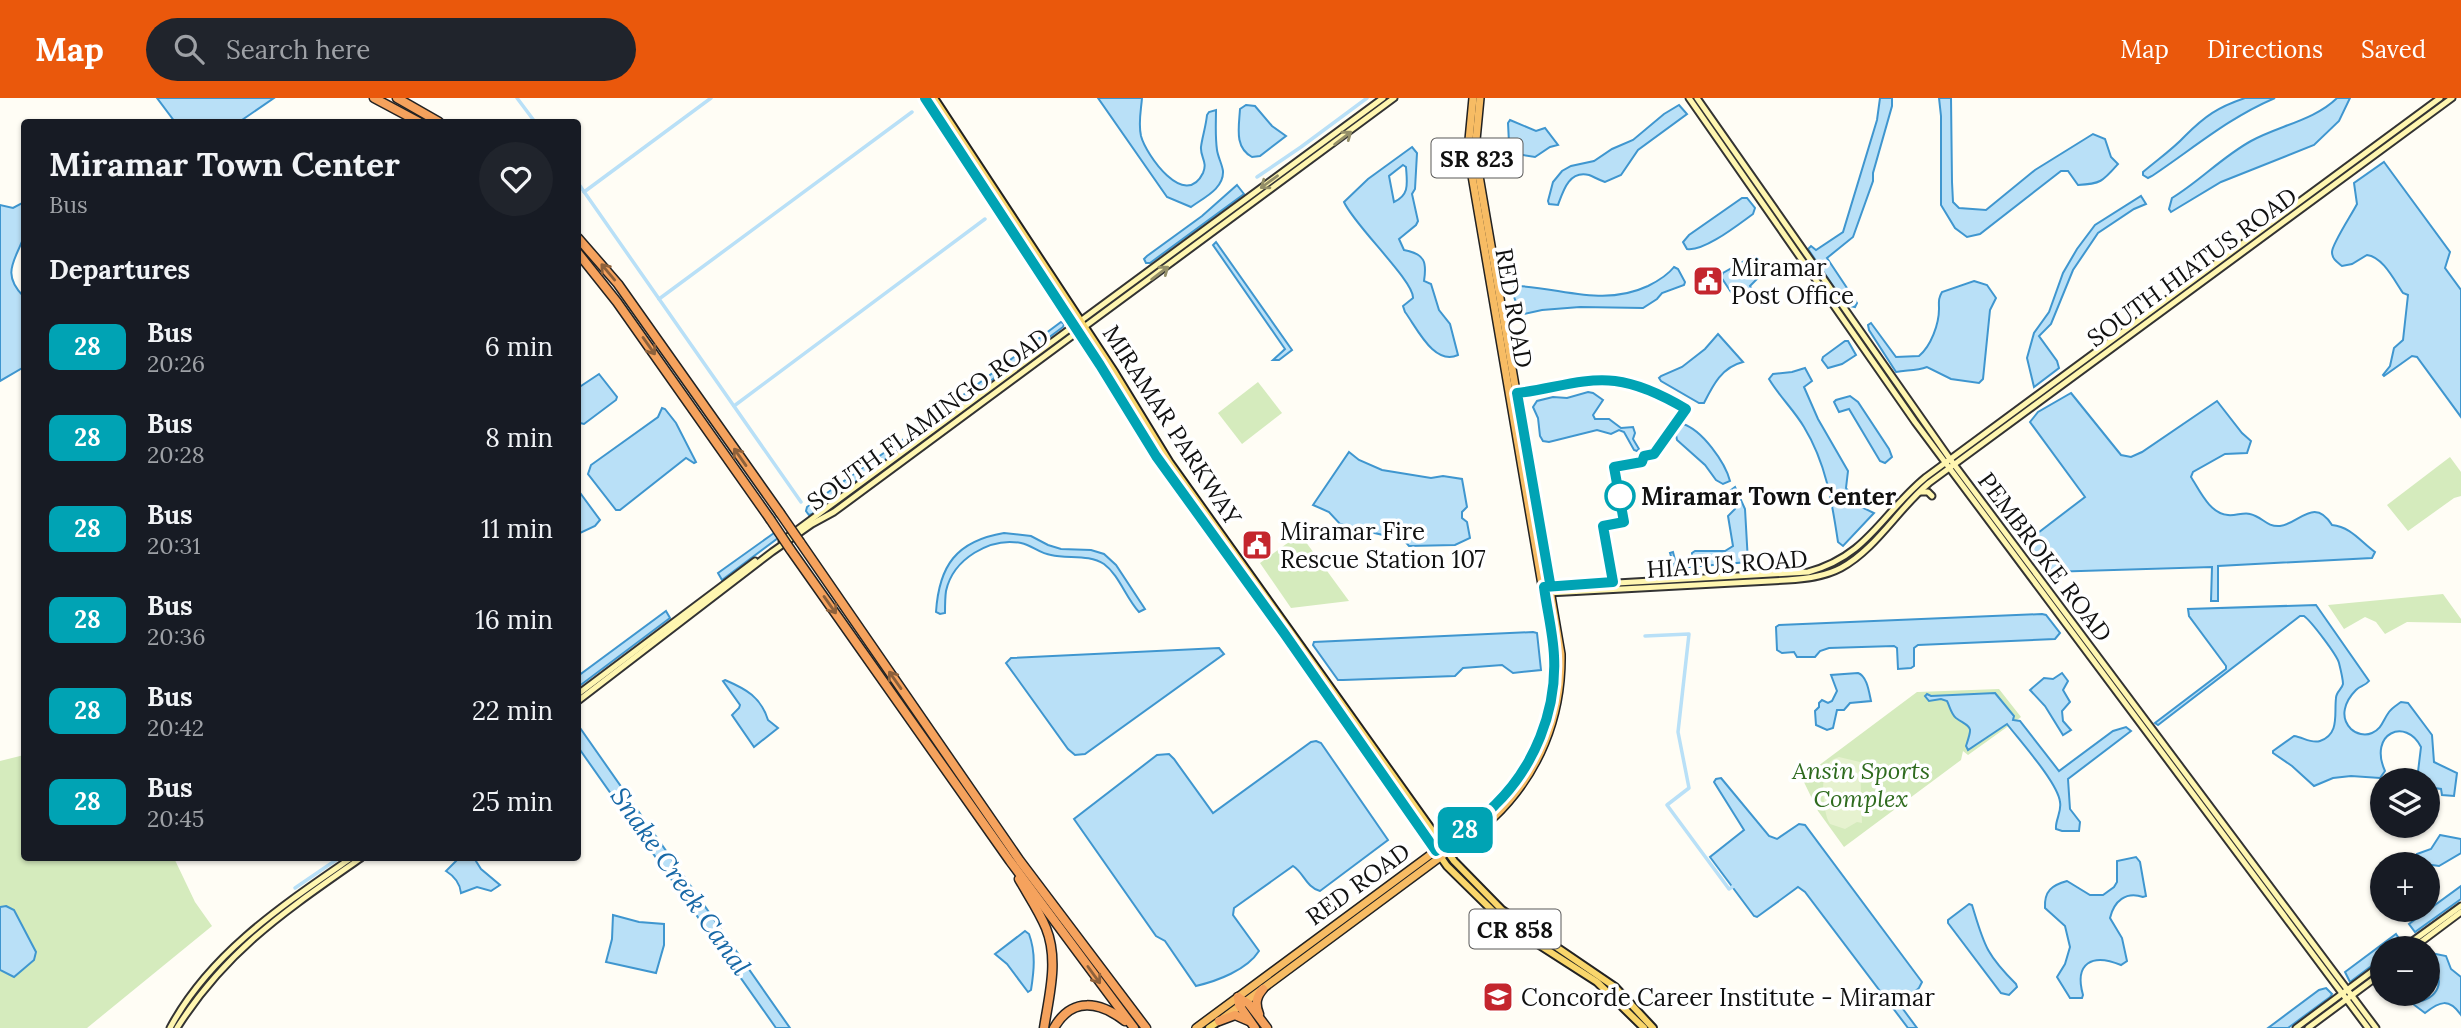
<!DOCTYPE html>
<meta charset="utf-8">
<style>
body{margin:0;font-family:Lora,serif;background:#20242c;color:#f1f3f6;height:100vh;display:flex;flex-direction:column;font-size:26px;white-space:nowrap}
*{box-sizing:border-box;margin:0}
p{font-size:23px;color:#9ea1a6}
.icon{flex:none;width:38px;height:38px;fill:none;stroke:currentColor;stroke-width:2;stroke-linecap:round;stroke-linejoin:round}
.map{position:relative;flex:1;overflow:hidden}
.sheet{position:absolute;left:21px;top:21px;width:560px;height:742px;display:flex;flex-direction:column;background:#171b24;border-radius:7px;box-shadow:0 2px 5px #0004}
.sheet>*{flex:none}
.badge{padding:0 14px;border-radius:10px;font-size:24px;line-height:46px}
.fabs{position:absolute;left:2370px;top:670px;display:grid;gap:14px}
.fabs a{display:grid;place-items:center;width:70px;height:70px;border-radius:50%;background:#171b24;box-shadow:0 2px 5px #0004;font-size:35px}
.map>.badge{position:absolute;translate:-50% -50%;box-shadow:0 0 0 4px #fff}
h2{padding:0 28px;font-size:26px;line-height:63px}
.round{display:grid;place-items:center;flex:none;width:74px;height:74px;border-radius:37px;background:#20242c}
.overview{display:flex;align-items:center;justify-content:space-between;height:119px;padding:0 28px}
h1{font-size:33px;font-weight:700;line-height:52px}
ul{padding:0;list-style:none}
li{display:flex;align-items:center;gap:21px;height:91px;padding:0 28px}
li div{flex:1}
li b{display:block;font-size:26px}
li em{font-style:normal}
li .badge{min-width:77px;font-weight:700;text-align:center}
header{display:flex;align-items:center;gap:42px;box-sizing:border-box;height:98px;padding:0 35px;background:#ea580c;color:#fff}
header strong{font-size:33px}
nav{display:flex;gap:38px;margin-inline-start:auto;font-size:24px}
.search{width:490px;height:63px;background:#20242c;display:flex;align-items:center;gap:18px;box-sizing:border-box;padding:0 24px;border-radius:38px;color:#9ea1a6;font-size:26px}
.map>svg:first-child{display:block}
</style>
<header>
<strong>Map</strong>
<div class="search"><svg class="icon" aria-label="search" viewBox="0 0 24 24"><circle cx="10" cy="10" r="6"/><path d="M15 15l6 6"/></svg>Search here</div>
<nav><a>Map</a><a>Directions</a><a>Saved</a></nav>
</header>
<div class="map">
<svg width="2461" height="930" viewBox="0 0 2461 930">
<rect width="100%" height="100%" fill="#fffdf5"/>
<g fill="#d5ebbd">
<path d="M1258,284L1282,315L1242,346L1218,315Z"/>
<path d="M2450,359L2461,374V398L2454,400L2408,433L2387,407Z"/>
<path d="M1300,436L1349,503L1291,510L1260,465Z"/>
<path d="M2443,496L2461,521V525L2407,524L2385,536L2376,524L2365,519L2344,531L2328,507Z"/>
<path d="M1999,591L2021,619L1968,657L1963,653L1961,662L1844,749L1818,713L1802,680L1917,594Z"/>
<path d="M24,657V760H174L195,804L212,828L87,930H0V663Z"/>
</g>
<path fill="#e6f2cf" d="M1839,659L1860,664L1862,725L1857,724L1845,731L1830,726C1823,717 1821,681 1826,670C1829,663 1833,661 1839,659Z"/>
<g fill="#b9e0f7" stroke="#3f96cf" stroke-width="2" fill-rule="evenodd">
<path d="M157,0H274L239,24H175Z"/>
<path d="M1098,0H1142C1141,13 1138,25 1141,38C1146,57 1185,112 1203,75C1208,64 1200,59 1201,49C1202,40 1206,28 1207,17L1209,14L1216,12C1216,26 1215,38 1217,52C1218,59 1222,66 1223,73C1224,91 1203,100 1191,109L1167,99Z"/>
<path d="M1880,0H1892V8L1873,75V83L1853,139L1827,160L1857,205L1855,209L1846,207L1808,151L1811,148L1816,152L1843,134L1877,22Z"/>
<path d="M1939,0H1951L1952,84L1953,104L1959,110L1986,112L2035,72L2093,36L2105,41L2111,59L2118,66C2103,83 2101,86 2078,87L2068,73H2061L1980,136L1967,139L1955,130L1941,107V18Z"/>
<path d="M2245,0H2275C2228,20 2194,50 2152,78L2148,80L2143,77V74C2157,62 2173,51 2185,38C2205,18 2218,9 2245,0Z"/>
<path d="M2337,0H2350L2339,23L2314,47L2221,84L2171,114L2169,111L2172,100C2200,83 2222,59 2251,43C2278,28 2315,22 2337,0Z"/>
<path d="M1246,7L1255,8L1272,28L1286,38L1260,58L1252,59C1234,49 1239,29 1240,11Z"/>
<path d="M1679,7L1687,16L1638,52L1621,77L1605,84C1599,82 1594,79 1589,77C1569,72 1563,93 1558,107L1549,106L1548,103L1553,84L1562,73L1571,68L1594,63L1612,51L1633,42L1664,16Z"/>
<path d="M1510,22L1536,33L1545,30L1558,47L1550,49L1535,59L1517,56L1509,45L1508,25Z"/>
<path d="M1412,49L1417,55L1415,91L1412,96L1418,123L1416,127L1399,141L1404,152C1425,156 1427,164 1424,183L1431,186L1439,212L1450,226L1458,257C1434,268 1417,230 1405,214L1403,208L1413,200C1414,183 1354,127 1344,104L1368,81ZM1403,67L1406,69C1407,85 1410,97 1394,104L1389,78Z"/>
<path d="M2384,64L2450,154L2445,170L2461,192V319L2417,259L2412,258L2384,278L2383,277L2390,268L2394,250L2403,242L2408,197L2403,195C2394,182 2383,159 2367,157L2352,166L2342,168C2337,164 2332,161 2332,154C2332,146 2352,116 2357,106L2354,85Z"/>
<path d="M1237,87L1244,96L1150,165H1146L1144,161L1147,158L1202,118Z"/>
<path d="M2141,98L2146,106L2134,111L2098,135L2073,172L2051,226L2039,238L2057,263L2059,270L2034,289L2027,260L2034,235L2049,214L2063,175L2077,151L2095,127Z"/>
<path d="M1742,100H1747L1755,110L1753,116C1739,126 1704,154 1687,151L1683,144L1689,137Z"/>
<path d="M24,104C25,114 27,129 24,138C16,162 0,175 24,199V269L0,283V107L13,110Z"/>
<path d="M1216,144L1292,252L1279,262H1273L1285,251L1213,147Z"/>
<path d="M1753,158H1756L1766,172L1750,188L1756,199L1752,203L1741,190L1731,194L1721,179L1723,175Z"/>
<path d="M1674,169L1678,171L1685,184L1684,187L1662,195L1657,201L1643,210L1580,209L1542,212L1524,216C1517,208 1512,200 1514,189L1518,188C1563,190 1603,209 1648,188C1658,183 1667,178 1674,169Z"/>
<path d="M1974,183L1987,187L1996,200L1990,212L1983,281L1979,285L1951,281L1927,269C1916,273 1907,272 1896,274L1869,232L1868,227L1871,225L1896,259L1919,258C1931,248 1939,226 1939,211C1939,204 1938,201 1942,194Z"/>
<path d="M1061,224L1064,226L1063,229L812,416L809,417L806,413L807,409L915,333Z"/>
<path d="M1718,236L1743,264C1722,269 1713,287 1704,305H1699L1661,283L1659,280L1661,278L1682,269L1705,251Z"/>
<path d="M1845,243H1848L1856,257L1842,266L1828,270L1822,262L1823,259Z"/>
<path d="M1805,270L1812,283L1804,289L1818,321L1848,373L1846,390L1852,398L1853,405L1874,415L1843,448L1838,444C1832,404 1826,365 1804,329C1794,312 1779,298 1769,281L1773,276L1792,274Z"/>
<path d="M599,276L617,299L616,302L584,326L580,325L578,322V290Z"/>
<path d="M1588,294L1593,295L1603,302L1593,317L1595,321H1609L1621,330L1633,329L1635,335L1633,341L1639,351L1637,353L1634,352L1624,334L1619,332L1611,336L1597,332L1549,344L1543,343L1540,338L1538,320L1533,309L1537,303L1553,299L1567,300Z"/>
<path d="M2071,295L2121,357L2131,359L2142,354L2217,303L2242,335L2251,343L2247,355L2225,356L2193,374L2191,379C2200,393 2210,416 2228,417C2235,418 2244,414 2250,416C2263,419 2266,429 2280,428C2299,426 2314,398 2332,427C2351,429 2360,443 2375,454L2372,460L2218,468V503H2211L2212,469L2048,474C2037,468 2031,456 2026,444L2085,399L2030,324L2038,314Z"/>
<path d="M1850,298L1858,304L1889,351L1892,359L1885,365L1880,363L1849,311L1839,314L1834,304L1836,302Z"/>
<path d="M662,310L665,311L676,325L696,364L694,365L686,360L620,412H616L588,376L591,367L658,319Z"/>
<path d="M1683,326C1702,332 1725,364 1730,383L1723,386L1716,382L1705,367L1677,342L1676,337Z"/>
<path d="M1349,354L1359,362L1382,372L1431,380L1443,378L1462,381L1467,409L1462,414V420L1467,424L1470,440L1455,447L1409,448L1404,442L1349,429L1340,426L1329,414L1313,407Z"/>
<path d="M1735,389L1745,411L1748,464L1678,470L1674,468L1670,455L1673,454L1676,466H1687L1692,462V455L1695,453H1725L1733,448L1728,418L1735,411L1737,405L1731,392Z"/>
<path d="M578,392L600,422L595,428L578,436Z"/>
<path d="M774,435L778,440L722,482L718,475Z"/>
<path d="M1004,435L1031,438L1048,447L1061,451L1091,452L1104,456L1116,467L1145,511L1139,514C1126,500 1119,477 1104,466C1089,456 1068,461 1051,457C1040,456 1032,447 1021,445C990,439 953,461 946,493C945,500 945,508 945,515L940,516L936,514C939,468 956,443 1004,435Z"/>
<path d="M2316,507L2369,583C2365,588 2360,588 2356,592C2345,603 2339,619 2351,631C2356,636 2365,638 2372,635C2382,631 2383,622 2389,614C2392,610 2397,607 2401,604L2408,605L2432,637L2434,664L2457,675L2454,698L2442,697L2441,691L2427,689V682H2417L2421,649C2406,619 2368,635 2385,673L2380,680L2351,678L2333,680L2314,688L2292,668L2273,655V653L2294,638C2303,639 2311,646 2320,643C2340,636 2334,616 2336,600C2336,594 2342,591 2343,586C2343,582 2340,569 2339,565C2337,557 2311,523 2304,518H2300L2158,627L2155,625L2226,571V568L2189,518L2188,511Z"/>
<path d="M666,513L670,520L578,589V578Z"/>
<path d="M2042,516L2046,517L2060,535L2055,541L1918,547L1914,550V568L1911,570L1898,571L1897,550L1894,548L1829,550L1820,553L1815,559H1797L1794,554L1782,555L1777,552L1776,529L1779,527Z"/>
<path d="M1533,534L1537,535L1541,572L1513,575L1502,567L1463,570L1455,578L1343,582H1338L1313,547L1314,544Z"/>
<path d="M1219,550L1224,556L1085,656L1075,657L1068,651L1006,565L1011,560Z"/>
<path d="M1858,575C1867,578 1869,594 1871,603L1850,605L1844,612H1837L1833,630L1827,632L1816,627L1815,613L1819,609V605L1822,602L1828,605L1832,603L1837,593L1831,577Z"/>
<path d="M2062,575L2068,583L2063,592L2070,604L2062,613L2063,623L2071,632L2063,637L2045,608L2030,592L2044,580L2053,581Z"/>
<path d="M725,582C746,591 761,599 768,622L778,630L754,649L732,617L739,610L740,607L723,583Z"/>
<path d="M1995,595L2014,618L2013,622L2020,623L2059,673L2113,633L2126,629L2131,633L2068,681L2070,711L2080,724L2079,733H2062L2056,731C2055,722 2062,714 2060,704C2058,685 2020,643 2007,626L1968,652L1966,648C1973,627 1972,631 1956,620C1951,616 1950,609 1947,603L1941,601L1929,603L1925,598L1927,596L1931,598Z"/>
<path d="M578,627L790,930H776L578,649Z"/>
<path d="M1316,643L1321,645L1388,742L1320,793C1306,789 1304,775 1293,768L1234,810L1233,817L1259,853C1247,872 1217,883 1196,888L1165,843L1156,838L1074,721L1157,657L1169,656L1174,661L1213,715L1311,644Z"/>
<path d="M1721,680L1769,738L1777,741L1799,726L1805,727L1922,884L1919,890L1900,907L1917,930H1908L1805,794L1798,789L1757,819L1754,818L1710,759L1744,732L1714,684L1716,681Z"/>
<path d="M2440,737L2461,741V755L2439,768L2418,765L2417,756L2431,751Z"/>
<path d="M2136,759L2140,764L2146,798L2143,799C2126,793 2114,803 2110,820L2122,840L2127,863L2121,867C2092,855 2074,865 2083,897L2082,900H2070L2057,879L2065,866L2070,849L2065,828L2045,810C2044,793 2052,787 2067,783L2090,797H2103L2114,789L2117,784V763Z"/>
<path d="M459,760H474L481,771L500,787L491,793L477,789L461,795C460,784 454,778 446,773Z"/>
<path d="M2461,788V801L2415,834L2409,826Z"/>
<path d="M1969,806L1972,807C1984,846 1985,855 2016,886L2017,889L2009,897L2001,895L1948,825V822Z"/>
<path d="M6,808L14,812L36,854L34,862L14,879L0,872V809Z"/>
<path d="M613,817L639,824L664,826V847L656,875L606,864L612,841Z"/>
<path d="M1025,833L1029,836C1036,855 1034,873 1031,892L1028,894L1007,866L995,856Z"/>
<path d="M2396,836L2402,845L2395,850H2382V860L2350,884L2345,874Z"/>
<path d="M2431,855L2446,858L2451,871L2461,879V917C2449,900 2440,903 2425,915L2413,906L2414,904C2438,903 2449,880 2427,864V856Z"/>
<path d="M2326,890L2332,896L2330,899L2288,930H2268L2319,892Z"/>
</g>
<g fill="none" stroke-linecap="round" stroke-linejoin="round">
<g stroke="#b9e0f7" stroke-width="3.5">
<path d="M517,0L535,24"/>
<path d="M1257,79L1301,49L1367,0"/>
<path d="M578,85L801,404"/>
<path d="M584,94L711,0"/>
<path d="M659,201L912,14"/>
<path d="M734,308L985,121"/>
<path d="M1645,538L1689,536L1678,634L1689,690L1667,707L1729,791L1737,786"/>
<path d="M295,790L339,760"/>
</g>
<g stroke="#333" stroke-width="9">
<g id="secondary">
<path d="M1689,0L1915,324L2368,930"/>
<path d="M1697,0L1950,361L2376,930"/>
<path d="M1920,394H1928L1932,398"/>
<path d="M782,443L1383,0"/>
<path d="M1548,489L1808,474C1868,458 1882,415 1926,379L2440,0"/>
<path d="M1548,495L1787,482C1805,481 1824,479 1841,470C1876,451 1898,411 1929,385L2452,0"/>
<path d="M578,596L755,463"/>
<path d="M578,603L772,454L812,426L834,414L1394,0"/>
<path d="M2403,850L2461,808"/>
<path d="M2413,850L2461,814"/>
<path d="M170,930C210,855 283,807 351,760"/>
<path d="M177,930C227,851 287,812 361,760"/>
<path d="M2296,930L2382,866"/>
<path d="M2308,930L2382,875"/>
</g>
</g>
<g stroke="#222" stroke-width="10">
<g id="primary">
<path d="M925,0L1103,272L1156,358L1284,535L1447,768L1505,825L1597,884L1644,930"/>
<path d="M934,0L1115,275L1170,365L1454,763L1502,812L1615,889L1653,930"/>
<path d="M1209,930L1219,923"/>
</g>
</g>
<g stroke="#222" stroke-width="10">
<g id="trunk">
<path d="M1222,921L1493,720C1539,676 1562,619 1561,556L1477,66L1476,42L1480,0"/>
<path d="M1196,930L1488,714C1533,672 1554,618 1554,557L1470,66L1469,42L1473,0"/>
</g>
</g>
<g stroke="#222" stroke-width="11">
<g id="motorway">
<path d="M374,0L419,24"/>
<path d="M397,0L439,24"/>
<path d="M578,140L618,186L780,415"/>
<path d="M578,155L617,204L770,421"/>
<path d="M800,444L1020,763L1146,930"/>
<path d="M790,451L1010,763L1134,930"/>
<path d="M1019,781C1028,797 1039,813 1046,830C1059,862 1049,898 1044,930"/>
<path d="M1238,899L1249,906L1267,930"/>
<path d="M1238,899L1239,907L1255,930"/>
<path d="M1259,916C1255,906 1256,899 1263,891"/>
<path d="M1219,923L1235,917L1249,923"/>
<path d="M1054,930C1072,898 1100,904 1125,923"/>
</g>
</g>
<use href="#secondary" stroke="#fff6b0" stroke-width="5"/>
<use href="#primary" stroke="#f9d66b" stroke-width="6"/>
<use href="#trunk" stroke="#f7bc64" stroke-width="7"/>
<use href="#motorway" stroke="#f5a25d" stroke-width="8"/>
<g stroke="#222" stroke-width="11" stroke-linecap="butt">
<g id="motorway-bridge">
<path d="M780,415L800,444"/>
<path d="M770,421L790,451"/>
</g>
</g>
<use href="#motorway-bridge" stroke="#f5a25d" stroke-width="8"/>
</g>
<defs><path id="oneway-shaft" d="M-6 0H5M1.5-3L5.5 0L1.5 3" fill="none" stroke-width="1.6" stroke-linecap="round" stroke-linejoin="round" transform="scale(1.75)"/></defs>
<g stroke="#948f68">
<use href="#oneway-shaft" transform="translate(1343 40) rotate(-37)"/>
<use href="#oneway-shaft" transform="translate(1269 84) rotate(144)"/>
<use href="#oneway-shaft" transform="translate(1160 175) rotate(-37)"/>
</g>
<g stroke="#8e613b">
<use href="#oneway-shaft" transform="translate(608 174) rotate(-130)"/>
<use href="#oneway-shaft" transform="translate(649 248) rotate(55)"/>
<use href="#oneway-shaft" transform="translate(740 359) rotate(-125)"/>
<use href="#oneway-shaft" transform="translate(830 507) rotate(55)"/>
<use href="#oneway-shaft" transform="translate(895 582) rotate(-125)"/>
<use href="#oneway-shaft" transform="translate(1094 877) rotate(54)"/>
</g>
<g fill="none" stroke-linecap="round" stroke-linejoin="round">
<g stroke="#fff" stroke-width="16">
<path id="line" d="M925,0L1100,267L1156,358L1284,535L1436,753C1456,739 1478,725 1495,707C1534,669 1557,613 1554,558C1553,535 1547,512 1544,489L1613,484L1603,428L1624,424L1614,369L1642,364L1644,358L1654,356L1686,311C1664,298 1640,286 1615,283C1582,279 1549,292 1517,295L1550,485"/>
</g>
<use href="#line" stroke="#00a3b4" stroke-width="10"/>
</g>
<defs>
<g id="civic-square" transform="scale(1.575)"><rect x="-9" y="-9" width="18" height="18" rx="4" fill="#c4262e" stroke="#fff"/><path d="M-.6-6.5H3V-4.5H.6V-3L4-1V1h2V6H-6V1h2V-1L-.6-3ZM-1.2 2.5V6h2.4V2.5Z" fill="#fff"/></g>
<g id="university-square" transform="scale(1.575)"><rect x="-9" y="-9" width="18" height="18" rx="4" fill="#c4262e" stroke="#fff"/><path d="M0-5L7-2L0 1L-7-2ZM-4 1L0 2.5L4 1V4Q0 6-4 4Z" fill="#fff"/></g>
</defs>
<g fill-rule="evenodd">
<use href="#civic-square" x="1708" y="183"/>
<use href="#civic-square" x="1257" y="447"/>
<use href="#university-square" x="1498" y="899"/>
</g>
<circle fill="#fff" stroke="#00a3b4" stroke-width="3.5" cx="1620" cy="398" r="14"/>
<g text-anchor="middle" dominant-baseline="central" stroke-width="7" stroke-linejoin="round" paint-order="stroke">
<g fill="#fff" stroke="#585858" stroke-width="2">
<rect x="1431.5" y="40.5" width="91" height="39" rx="5"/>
<rect x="1469.5" y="811.5" width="91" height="39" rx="5"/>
</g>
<g font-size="23" font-weight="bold" fill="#111">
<text x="1477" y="60">SR 823</text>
<text x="1515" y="831">CR 858</text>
</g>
<g font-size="24" fill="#111" stroke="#fff" text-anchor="start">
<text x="1731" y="169">Miramar<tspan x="1731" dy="28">Post Office</tspan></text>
<text x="1280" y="433">Miramar Fire<tspan x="1280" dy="28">Rescue Station 107</tspan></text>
<text x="1521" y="899">Concorde Career Institute - Miramar</text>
</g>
<g font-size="24" fill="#111" stroke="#fff">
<text transform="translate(2192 169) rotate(-36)">SOUTH HIATUS ROAD</text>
<text transform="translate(1514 210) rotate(80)">RED ROAD</text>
<text transform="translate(928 321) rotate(-36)">SOUTH FLAMINGO ROAD</text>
<text transform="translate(1172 327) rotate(57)">MIRAMAR PARKWAY</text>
<text transform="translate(2045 459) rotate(53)">PEMBROKE ROAD</text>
<text transform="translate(1727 466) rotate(-4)">HIATUS ROAD</text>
<text transform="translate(1358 786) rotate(-36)">RED ROAD</text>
</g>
<g font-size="24" font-weight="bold" fill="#111" stroke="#fff" text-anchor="start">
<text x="1641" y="398">Miramar Town Center</text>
</g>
<g font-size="24" font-style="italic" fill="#2f6b1f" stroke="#fff">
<text x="1861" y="672">Ansin Sports<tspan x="1861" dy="28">Complex</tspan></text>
</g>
<g font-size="26" font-style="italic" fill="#1768a6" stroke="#fff">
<text transform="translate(681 783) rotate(55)">Snake Creek Canal</text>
</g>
</g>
</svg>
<div class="fabs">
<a><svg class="icon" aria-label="layers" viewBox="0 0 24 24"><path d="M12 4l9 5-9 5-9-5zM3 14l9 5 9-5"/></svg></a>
<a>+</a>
<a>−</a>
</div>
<b class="badge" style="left:1465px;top:732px;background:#00a3b4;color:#fff">28</b>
<section class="sheet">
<div class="overview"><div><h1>Miramar Town Center</h1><p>Bus</p></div><a class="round"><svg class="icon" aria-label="heart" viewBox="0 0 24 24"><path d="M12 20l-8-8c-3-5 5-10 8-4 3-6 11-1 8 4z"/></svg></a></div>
<h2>Departures</h2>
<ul>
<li><span class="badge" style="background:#00a3b4;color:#fff">28</span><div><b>Bus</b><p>20:26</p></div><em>6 min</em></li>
<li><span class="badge" style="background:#00a3b4;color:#fff">28</span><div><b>Bus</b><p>20:28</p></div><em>8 min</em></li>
<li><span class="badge" style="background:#00a3b4;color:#fff">28</span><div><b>Bus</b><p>20:31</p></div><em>11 min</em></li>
<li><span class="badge" style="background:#00a3b4;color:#fff">28</span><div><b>Bus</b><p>20:36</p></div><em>16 min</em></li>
<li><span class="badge" style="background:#00a3b4;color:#fff">28</span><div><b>Bus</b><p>20:42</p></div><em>22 min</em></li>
<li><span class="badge" style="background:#00a3b4;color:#fff">28</span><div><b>Bus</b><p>20:45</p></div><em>25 min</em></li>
</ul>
</section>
</div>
